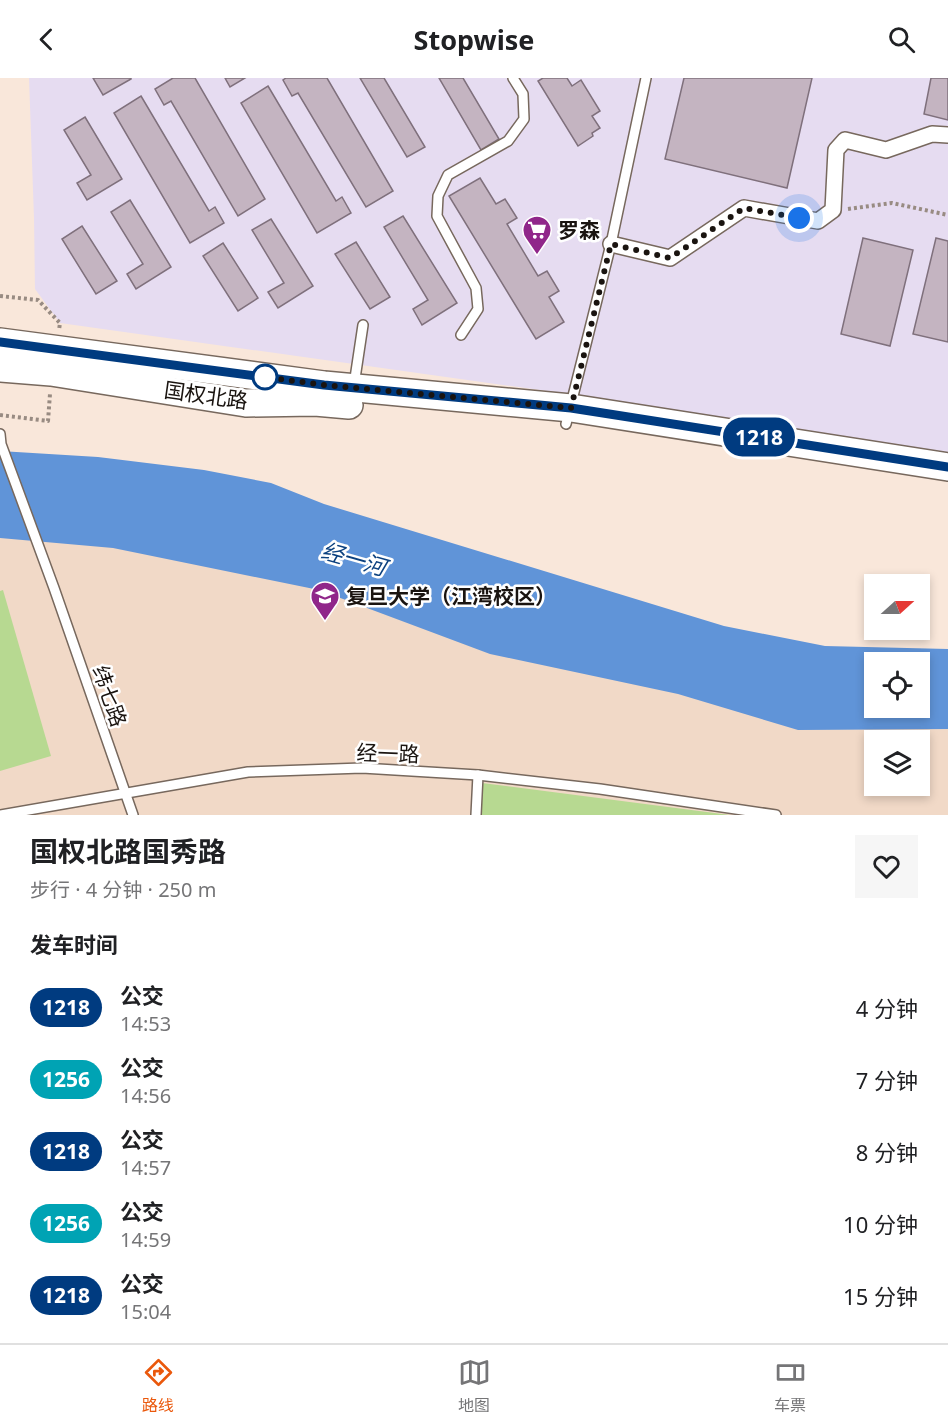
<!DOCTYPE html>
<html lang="zh">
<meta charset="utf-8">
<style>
body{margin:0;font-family:"Noto Sans","Noto Sans SC",sans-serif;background:#f6f6f6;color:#202124;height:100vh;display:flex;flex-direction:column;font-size:22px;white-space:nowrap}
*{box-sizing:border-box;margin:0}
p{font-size:20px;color:#757577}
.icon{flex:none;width:33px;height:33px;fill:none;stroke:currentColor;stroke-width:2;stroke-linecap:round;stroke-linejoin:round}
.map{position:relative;height:737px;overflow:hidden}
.side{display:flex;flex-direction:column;background:#fff;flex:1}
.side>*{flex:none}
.badge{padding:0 12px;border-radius:20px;font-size:21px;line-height:39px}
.needle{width:39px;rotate:69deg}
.fabs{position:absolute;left:864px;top:496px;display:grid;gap:12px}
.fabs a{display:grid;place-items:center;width:66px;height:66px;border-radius:0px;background:#fff;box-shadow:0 3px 9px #0003;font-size:30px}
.you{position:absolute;width:30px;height:30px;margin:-15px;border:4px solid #fff;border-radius:50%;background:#1a73e8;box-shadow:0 0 0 9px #1a73e833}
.map>.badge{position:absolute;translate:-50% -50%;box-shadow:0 0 0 3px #fff}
h2{padding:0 30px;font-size:22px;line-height:54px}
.round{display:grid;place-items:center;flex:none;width:63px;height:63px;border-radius:0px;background:#f6f6f6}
.overview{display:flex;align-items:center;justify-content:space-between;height:102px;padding:0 30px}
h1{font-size:28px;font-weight:700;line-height:45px}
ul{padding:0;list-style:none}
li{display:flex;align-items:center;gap:18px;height:72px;padding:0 30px}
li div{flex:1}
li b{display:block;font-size:22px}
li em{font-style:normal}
li .badge{min-width:66px;font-weight:700;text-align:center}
header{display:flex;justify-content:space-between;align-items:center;height:78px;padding:0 30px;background:#fff;font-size:27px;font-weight:700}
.menu{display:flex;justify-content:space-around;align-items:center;height:84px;border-top:2px solid #e0e0e0;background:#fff;font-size:16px;color:#757577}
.menu a{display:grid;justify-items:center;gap:3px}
.menu .on{color:#ea580c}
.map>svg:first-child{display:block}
</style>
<header><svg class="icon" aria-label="back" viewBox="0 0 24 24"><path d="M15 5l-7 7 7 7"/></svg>Stopwise<svg class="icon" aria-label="search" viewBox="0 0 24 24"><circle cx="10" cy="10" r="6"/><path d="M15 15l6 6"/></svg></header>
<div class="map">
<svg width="948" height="737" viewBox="0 0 948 737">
<rect width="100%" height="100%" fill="#f9e7da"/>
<path fill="#e6dcf1" d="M29,0H948V387L611,322L60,245L35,211L34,140Z"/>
<path fill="#f1d9c7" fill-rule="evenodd" d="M0,398L874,630H920L948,598V737H0ZM874,663H920V708H874Z"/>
<g fill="#b7d991">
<path d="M3,512L51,678L0,693V513Z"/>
<path d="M482,705L730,737H481Z"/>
</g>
<path fill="#6094d8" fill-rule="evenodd" d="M0,373L98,379L204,392L271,405L324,426L724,548L825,568L948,571V651L798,652L678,616L490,576L319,512L113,470L0,460ZM874,585H920V630H874Z"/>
<g fill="#c4b4c1" stroke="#7f707c" stroke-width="1.5">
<path d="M93,0H131V1L103,17Z"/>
<path d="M173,0H195L265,121L238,138L171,23L164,27L155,11Z"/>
<path d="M225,0H245L230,9Z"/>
<path d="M286,0H327L393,113L366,129L298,15L292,18L283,2Z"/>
<path d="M360,0H384L425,69L407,79Z"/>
<path d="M439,0H463L499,61L481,72Z"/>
<path d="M543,0H567L572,8L581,2L600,33L592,38L600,50L592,55L593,58L578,68L538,3Z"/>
<path d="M684,0H812L787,110L665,81Z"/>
<path d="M931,0H948V42L924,36Z"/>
<path d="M268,8L336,123L342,119L351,135L317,155L241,25Z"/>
<path d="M141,18L209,133L215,129L224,145L190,165L114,35Z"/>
<path d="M85,39L122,101L87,122L77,105L91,97L64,52Z"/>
<path d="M480,100L496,126L505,121L517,140L507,146L538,198L547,193L559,213L549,219L564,244L536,261L449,118Z"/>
<path d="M130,122L171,189L136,211L127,196L143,186L111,134Z"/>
<path d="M403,138L457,225L422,247L413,231L428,222L384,149Z"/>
<path d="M271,141L313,208L278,230L268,214L284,205L252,152Z"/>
<path d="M82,148L117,203L96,216L62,161Z"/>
<path d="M863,160L913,172L890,268L841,256Z"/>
<path d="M936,160L948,163V264L913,256Z"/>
<path d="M356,164L390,219L370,231L335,176Z"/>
<path d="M223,165L258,220L238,233L203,178Z"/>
</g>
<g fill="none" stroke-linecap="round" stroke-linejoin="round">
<g stroke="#77685d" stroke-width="12">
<g id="service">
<path d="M461,257L478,231L476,210L437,138L438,118L448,97L508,63L524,41L523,16L513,0"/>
<path d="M354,307L363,247"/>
<path d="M566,346L611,166L646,0"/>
<path d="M0,356L1,366L54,510L133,737"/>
<path d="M0,737L248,694L362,690L478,697L600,711L776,737"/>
<path d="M476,737L478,697"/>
</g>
</g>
<g stroke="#77685d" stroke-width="18">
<path id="pedestrian" d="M611,166L670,180L744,130L818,143L833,132L836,72L845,62L886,72L932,56L948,57"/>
</g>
<g stroke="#77685d" stroke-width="30">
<g id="secondary">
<path d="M0,264L324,307L571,330L948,389"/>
<path d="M0,290L51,294L246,325L315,324L349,327"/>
</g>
</g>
<g stroke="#988b82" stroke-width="4" stroke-dasharray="3 3" stroke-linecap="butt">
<path d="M848,131L892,125L948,137"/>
<path d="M0,218L38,222L60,245L59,252"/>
<path d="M0,337L48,343L50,316"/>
</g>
<use href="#service" stroke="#fff" stroke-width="9"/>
<use href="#pedestrian" stroke="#fff" stroke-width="15"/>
<use href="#secondary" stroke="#fff" stroke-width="27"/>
</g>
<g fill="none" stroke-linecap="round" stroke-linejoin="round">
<g stroke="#fff" stroke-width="14">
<path id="line" d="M0,264L324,307L571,330L948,389"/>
</g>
<use href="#line" stroke="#003b80" stroke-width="9"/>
<path stroke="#1a1410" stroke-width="6" stroke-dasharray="0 10.8" d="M265,299L257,298L324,307L571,330L611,166L670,180L744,130L799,140"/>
</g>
<defs>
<g id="supermarket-pin" transform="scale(1.5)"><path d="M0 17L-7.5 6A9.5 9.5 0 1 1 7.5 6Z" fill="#90268a" stroke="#fff"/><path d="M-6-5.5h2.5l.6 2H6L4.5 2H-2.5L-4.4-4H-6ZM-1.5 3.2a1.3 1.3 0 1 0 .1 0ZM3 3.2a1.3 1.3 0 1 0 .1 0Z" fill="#fff"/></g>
<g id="university-pin" transform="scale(1.5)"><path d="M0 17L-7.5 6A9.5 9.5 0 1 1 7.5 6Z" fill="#90268a" stroke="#fff"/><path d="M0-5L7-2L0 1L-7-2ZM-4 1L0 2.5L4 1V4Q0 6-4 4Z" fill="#fff"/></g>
</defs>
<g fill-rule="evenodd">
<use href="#supermarket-pin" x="537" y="152"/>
<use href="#university-pin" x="325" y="518"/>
</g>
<circle fill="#fff" stroke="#003b80" stroke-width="3" cx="265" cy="299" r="12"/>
<g text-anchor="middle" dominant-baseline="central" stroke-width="5" stroke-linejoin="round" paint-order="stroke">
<g font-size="21" font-weight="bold" fill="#1a1410" stroke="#fff" text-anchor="start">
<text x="558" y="152">罗森</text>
<text x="346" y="518">复旦大学（江湾校区）</text>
</g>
<g font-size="21" fill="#1a1410" stroke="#fff">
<text transform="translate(206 317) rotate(8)">国权北路</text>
<text transform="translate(110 618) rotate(71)">纬七路</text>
<text transform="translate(388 675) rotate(2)">经一路</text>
</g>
<g font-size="22" font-style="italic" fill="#0c417f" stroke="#fff">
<text transform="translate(354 480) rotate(16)">经一河</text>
</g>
</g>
</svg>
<div class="fabs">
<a><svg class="needle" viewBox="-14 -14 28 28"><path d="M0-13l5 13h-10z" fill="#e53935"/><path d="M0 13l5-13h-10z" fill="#757577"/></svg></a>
<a><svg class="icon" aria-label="locate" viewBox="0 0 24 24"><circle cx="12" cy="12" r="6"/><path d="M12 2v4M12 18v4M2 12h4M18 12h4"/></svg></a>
<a><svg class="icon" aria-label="layers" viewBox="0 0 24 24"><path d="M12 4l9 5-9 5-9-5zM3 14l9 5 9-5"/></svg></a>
</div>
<div class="you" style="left:799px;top:140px"></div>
<b class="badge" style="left:759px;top:359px;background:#003b80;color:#fff">1218</b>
</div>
<section class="side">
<div class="overview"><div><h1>国权北路国秀路</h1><p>步行 · 4 分钟 · 250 m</p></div><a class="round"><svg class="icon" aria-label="heart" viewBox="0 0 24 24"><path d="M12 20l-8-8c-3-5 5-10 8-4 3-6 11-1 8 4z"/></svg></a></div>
<h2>发车时间</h2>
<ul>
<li><span class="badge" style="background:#003b80;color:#fff">1218</span><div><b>公交</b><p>14:53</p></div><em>4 分钟</em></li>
<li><span class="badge" style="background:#00a3b4;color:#fff">1256</span><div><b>公交</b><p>14:56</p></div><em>7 分钟</em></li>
<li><span class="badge" style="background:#003b80;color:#fff">1218</span><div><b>公交</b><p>14:57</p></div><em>8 分钟</em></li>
<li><span class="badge" style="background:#00a3b4;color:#fff">1256</span><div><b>公交</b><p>14:59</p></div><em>10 分钟</em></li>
<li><span class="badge" style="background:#003b80;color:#fff">1218</span><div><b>公交</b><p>15:04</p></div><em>15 分钟</em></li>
</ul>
</section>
<nav class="menu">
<a class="on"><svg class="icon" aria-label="directions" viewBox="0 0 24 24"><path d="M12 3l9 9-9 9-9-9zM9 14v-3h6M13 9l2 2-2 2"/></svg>路线</a>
<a><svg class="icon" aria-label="map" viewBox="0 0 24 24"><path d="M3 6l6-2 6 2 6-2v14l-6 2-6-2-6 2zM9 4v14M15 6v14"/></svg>地图</a>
<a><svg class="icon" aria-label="tickets" viewBox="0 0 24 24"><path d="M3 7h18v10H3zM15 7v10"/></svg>车票</a>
</nav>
